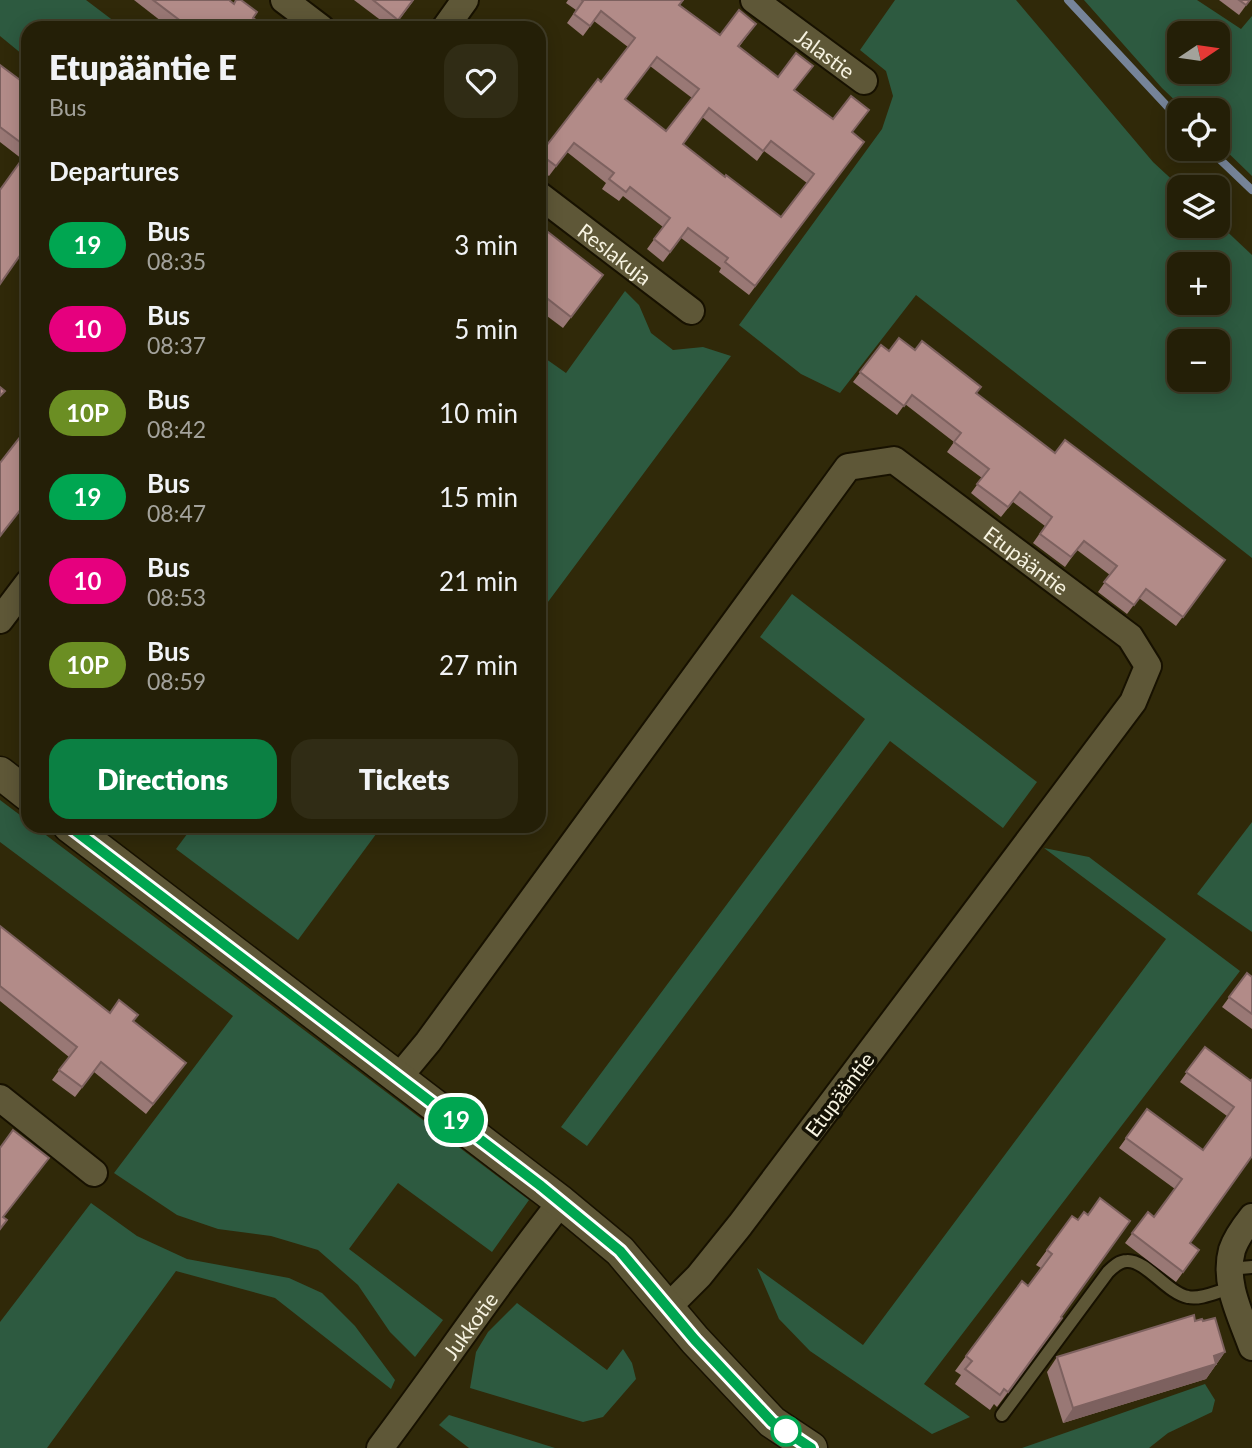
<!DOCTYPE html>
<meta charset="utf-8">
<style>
body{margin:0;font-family:Lato,sans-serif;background:#302c15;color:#f1f3f6;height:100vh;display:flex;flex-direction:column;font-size:26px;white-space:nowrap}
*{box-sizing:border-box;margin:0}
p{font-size:23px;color:#a3a29b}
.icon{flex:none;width:38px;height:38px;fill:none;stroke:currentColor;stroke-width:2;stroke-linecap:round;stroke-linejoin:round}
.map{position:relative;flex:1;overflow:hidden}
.sheet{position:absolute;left:21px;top:21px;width:525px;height:812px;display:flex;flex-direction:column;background:#241f07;border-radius:21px;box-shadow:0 4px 18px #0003,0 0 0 2px #413d28}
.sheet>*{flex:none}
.badge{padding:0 14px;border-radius:23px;font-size:24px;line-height:46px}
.needle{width:46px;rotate:77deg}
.controls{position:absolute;left:1167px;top:21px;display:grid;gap:14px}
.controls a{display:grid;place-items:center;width:63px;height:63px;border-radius:14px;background:#241f07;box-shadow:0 4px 18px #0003,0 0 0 2px #413d28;font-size:35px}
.map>.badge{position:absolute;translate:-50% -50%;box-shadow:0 0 0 4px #fff}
h2{padding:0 28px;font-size:26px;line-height:63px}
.round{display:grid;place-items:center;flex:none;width:74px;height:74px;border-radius:21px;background:#302c15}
.overview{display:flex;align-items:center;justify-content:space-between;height:119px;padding:0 28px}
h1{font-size:33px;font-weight:800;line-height:52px}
.button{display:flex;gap:14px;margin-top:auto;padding:14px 28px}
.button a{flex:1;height:80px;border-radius:21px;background:#0b8043;color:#fff;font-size:28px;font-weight:800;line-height:80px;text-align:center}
.button a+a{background:#302c15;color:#f1f3f6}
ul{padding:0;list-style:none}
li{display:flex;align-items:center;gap:21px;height:84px;padding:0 28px}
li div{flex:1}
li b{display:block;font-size:26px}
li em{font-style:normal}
li .badge{min-width:77px;font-weight:700;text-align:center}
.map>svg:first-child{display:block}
</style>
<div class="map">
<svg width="1252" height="1448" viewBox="0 0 1252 1448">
<rect width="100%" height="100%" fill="#302909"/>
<g fill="#2d5a40" fill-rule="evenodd">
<path d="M0,0H86L123,28H28V59L0,36Z"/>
<path d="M895,0H1016L1153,162L1180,187V226H1218V223L1252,255V558L916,295L840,393L801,374L739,325L882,129L893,96L886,71L860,50ZM1180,264H1218V303H1180ZM1180,341H1218V380H1180Z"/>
<path d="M1084,0H1197L1241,29L1252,16V176L1218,143V110H1185L1162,88ZM1218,33V72H1180V33Z"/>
<path d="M625,291L639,305L651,333L673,350L703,347L731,356L539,614V354L566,373Z"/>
<path d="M792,594L1037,782L1003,828L890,741L587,1146L561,1127L865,719L760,637Z"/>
<path d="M0,800L28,821V826H34L529,1200L492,1252L398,1183L349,1249L443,1320L415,1357L390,1332L358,1285L318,1250L271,1236L218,1229L177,1215L114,1173L233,1016L0,842Z"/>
<path d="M1252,822V932L1197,894Z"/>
<path d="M193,826H382L298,940L176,849Z"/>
<path d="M1044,848L1089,857L1240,971L924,1384L970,1417L932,1434L810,1351L779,1319L757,1268L863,1345L1166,939Z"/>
<path d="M91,1203L137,1236L187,1259L289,1278L322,1293L355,1326L395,1380L391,1389L275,1298L176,1271L47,1448H0V1322Z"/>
<path d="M517,1303L607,1370L623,1349L632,1363L636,1379L603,1417L583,1422L470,1388L476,1352L488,1332Z"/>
<path d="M1205,1384L1215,1400L1212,1412L1168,1433L1149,1448H1022Z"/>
<path d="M449,1415L555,1448H469L439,1425Z"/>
</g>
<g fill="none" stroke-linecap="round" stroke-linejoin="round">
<g stroke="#768499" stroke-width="8">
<path d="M1068,0L1180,120"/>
<path d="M1209,149L1252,190"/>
</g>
<g stroke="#171100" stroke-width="16">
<g id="service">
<path d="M1229,1269L1252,1267"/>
<path d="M1002,1415L1108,1272C1113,1267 1119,1261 1127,1261C1146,1260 1167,1293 1188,1297C1201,1300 1218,1291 1231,1288"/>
</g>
</g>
<g stroke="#171100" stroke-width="30">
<g id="minor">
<path d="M284,0L321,28"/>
<path id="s1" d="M754,0L864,81"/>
<path d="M445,28L465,0"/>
<path id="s2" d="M539,195L691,311"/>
<path d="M0,620L28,583"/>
<path id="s3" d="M399,1077L428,1042L848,467L894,460L1130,637L1148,666L1133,702L740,1225L699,1276L667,1308"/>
<path d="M0,1098L94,1173"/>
<path d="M1252,1217C1244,1227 1236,1238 1232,1250C1223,1283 1241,1316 1252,1347"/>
<path id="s4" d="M380,1448C441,1367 498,1282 561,1202"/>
</g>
</g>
<g stroke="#171100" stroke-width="35">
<g id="tertiary">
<path d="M0,773L28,795"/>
<path d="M69,826L561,1202L620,1251L695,1340L772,1422L811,1448"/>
</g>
</g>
<use href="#service" stroke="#5e5737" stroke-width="12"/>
<use href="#minor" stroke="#5e5737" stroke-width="26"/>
<use href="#tertiary" stroke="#5e5737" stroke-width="32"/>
</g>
<g fill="#997875" fill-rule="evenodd">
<path d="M134,0H229L267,28H170Z"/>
<path d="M354,0H414L393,28H391Z"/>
<path d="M568,0H684L680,5L720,35L756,24L739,47L833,119L852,133L857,151L749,295L719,272L721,268L681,238L663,262L647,249L663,227L623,196L619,201L602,189L606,183L567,152L549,176L539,169L540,154L601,82L628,47L594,21L583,36L567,23L576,10L566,3ZM650,66L692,98L666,131L625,99ZM702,117L757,161L764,151L807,183L781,217L725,177L683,144Z"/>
<path d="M1219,0H1250L1239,15Z"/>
<path d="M0,65L28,86V231L22,238L0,284L22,159L0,142Z"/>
<path d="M539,225L595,286L563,328L539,310Z"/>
<path d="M881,345L889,351L976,393L1055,453L1225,560L1176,626L1139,598L1127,614L1098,592L1110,575L1077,550L1065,567L1033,543L1045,526L1013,502L1001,517L971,493L982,478L947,452L954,442L905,404L897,415L853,382Z"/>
<path d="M0,926L110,1013L134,1022L186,1063L146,1114L94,1072L75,1097L52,1080L69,1057L0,1001Z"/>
<path d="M1247,973L1252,977V1029L1222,1007Z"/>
<path d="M1205,1047L1251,1081L1190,1243L1199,1250L1176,1282L1125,1243L1148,1212L1154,1217L1175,1189L1119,1148L1147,1109L1203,1150L1227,1116L1180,1082Z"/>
<path d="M1072,1216L1061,1317L1052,1333L997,1407L994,1404L990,1410L955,1384L961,1375L955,1371L966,1356L1028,1286L1041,1268L1036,1265Z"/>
<path d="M1195,1321L1225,1352L1206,1379L1063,1423L1047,1372L1057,1357Z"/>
</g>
<path fill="#7d615f" d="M1225,1352L1206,1379L1063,1423L1073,1408Z"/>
<g fill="#b28b88" stroke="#7d615f" stroke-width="2" fill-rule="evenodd">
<path d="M153,0H229L234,4L236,0H241L257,12L253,18L267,28H190Z"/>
<path d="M373,0H413L398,20Z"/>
<path d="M582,0H683L679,5L720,35L739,10L756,24L738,46L778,77L796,53L813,66L794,90L833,119L851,96L869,110L852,132L864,142L755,286L725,262L728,258L688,228L670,252L654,239L670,218L630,187L626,192L609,179L614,173L574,143L556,166L540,154L598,79L601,82L635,38L601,11L590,26L574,14L583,1ZM657,57L699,89L666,131L625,99ZM709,108L763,151L771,141L814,174L781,217L726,175L725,177L683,144Z"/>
<path d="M1239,0H1250L1246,5Z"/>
<path d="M0,65L28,86V148L0,127Z"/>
<path d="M28,151V231L22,238L28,242V244L0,284V190Z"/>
<path d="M539,225L603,275L571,317L539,292Z"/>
<path d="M899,338L915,350L922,341L981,387L976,393L1055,453L1065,440L1225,560L1183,617L1146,589L1134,605L1104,582L1117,566L1084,541L1071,557L1040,534L1052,517L1020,492L1008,507L977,484L989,469L954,442L961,433L912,395L904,406L860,372L881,345L889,351Z"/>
<path d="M0,387L5,391L0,396Z"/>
<path d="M28,427V500L0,536V463Z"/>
<path d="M0,926L110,1013L119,1000L138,1015L133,1021L186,1063L153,1104L101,1062L82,1087L59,1070L77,1047L0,986Z"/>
<path d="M1247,973L1252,977V1014L1229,997Z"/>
<path d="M1205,1047L1251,1081L1252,1079V1156L1190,1243L1199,1250L1183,1272L1132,1233L1148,1212L1154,1217L1182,1179L1126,1138L1147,1109L1203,1150L1234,1107L1186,1072Z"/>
<path d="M13,1130L49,1158L3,1217L7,1220L0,1229V1148Z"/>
<path d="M1100,1198L1130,1221L1061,1317L1062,1318L1008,1392L1004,1389L1000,1395L965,1369L972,1361L966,1356L1022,1281L1028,1286L1052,1254L1047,1250L1072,1216L1078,1220L1084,1212L1088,1215Z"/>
<path d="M1194,1315L1195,1321L1202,1319L1203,1321L1215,1318L1225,1352L1214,1356L1216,1364L1073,1408L1057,1357Z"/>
</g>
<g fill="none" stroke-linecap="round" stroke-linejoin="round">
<g stroke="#fff" stroke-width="16">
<path id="line" d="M69,826L541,1186L620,1251L695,1340L772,1422L811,1448"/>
</g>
<use href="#line" stroke="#00a651" stroke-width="10"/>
</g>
<circle fill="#fff" stroke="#00a651" stroke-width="3.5" cx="786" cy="1431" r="14"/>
<g text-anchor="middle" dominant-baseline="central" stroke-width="7" stroke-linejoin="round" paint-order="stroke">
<g font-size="21" fill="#f7f3e1" stroke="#151205">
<text stroke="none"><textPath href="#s1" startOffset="89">Jalastie</textPath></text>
<text stroke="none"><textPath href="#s2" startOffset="96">Reslakuja</textPath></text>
<text stroke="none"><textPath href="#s3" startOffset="970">Etupääntie</textPath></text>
<text transform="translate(839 1094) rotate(-53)">Etupääntie</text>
<text stroke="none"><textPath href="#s4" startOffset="152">Jukkotie</textPath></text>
</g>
</g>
</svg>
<div class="controls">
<a><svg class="needle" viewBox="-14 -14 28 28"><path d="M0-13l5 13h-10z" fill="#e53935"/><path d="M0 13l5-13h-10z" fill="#a3a29b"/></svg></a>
<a><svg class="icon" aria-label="locate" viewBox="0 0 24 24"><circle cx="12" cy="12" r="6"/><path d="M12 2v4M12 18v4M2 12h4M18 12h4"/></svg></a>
<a><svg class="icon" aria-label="layers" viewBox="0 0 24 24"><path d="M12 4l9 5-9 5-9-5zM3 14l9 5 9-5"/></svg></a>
<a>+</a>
<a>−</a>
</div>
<b class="badge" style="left:456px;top:1120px;background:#00a651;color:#fff">19</b>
<section class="sheet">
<div class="overview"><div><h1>Etupääntie E</h1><p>Bus</p></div><a class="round"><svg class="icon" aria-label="heart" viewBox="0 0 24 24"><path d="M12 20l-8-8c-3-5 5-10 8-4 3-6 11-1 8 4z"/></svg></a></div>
<h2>Departures</h2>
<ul>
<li><span class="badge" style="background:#00a651;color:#fff">19</span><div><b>Bus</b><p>08:35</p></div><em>3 min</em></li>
<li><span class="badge" style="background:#e6007e;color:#fff">10</span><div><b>Bus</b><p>08:37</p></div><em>5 min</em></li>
<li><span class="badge" style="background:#6b8e23;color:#fff">10P</span><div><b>Bus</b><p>08:42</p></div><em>10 min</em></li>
<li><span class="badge" style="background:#00a651;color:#fff">19</span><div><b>Bus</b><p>08:47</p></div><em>15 min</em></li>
<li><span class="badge" style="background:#e6007e;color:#fff">10</span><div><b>Bus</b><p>08:53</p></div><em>21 min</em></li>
<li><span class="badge" style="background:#6b8e23;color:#fff">10P</span><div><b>Bus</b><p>08:59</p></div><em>27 min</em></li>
</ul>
<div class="button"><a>Directions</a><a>Tickets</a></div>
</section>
</div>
